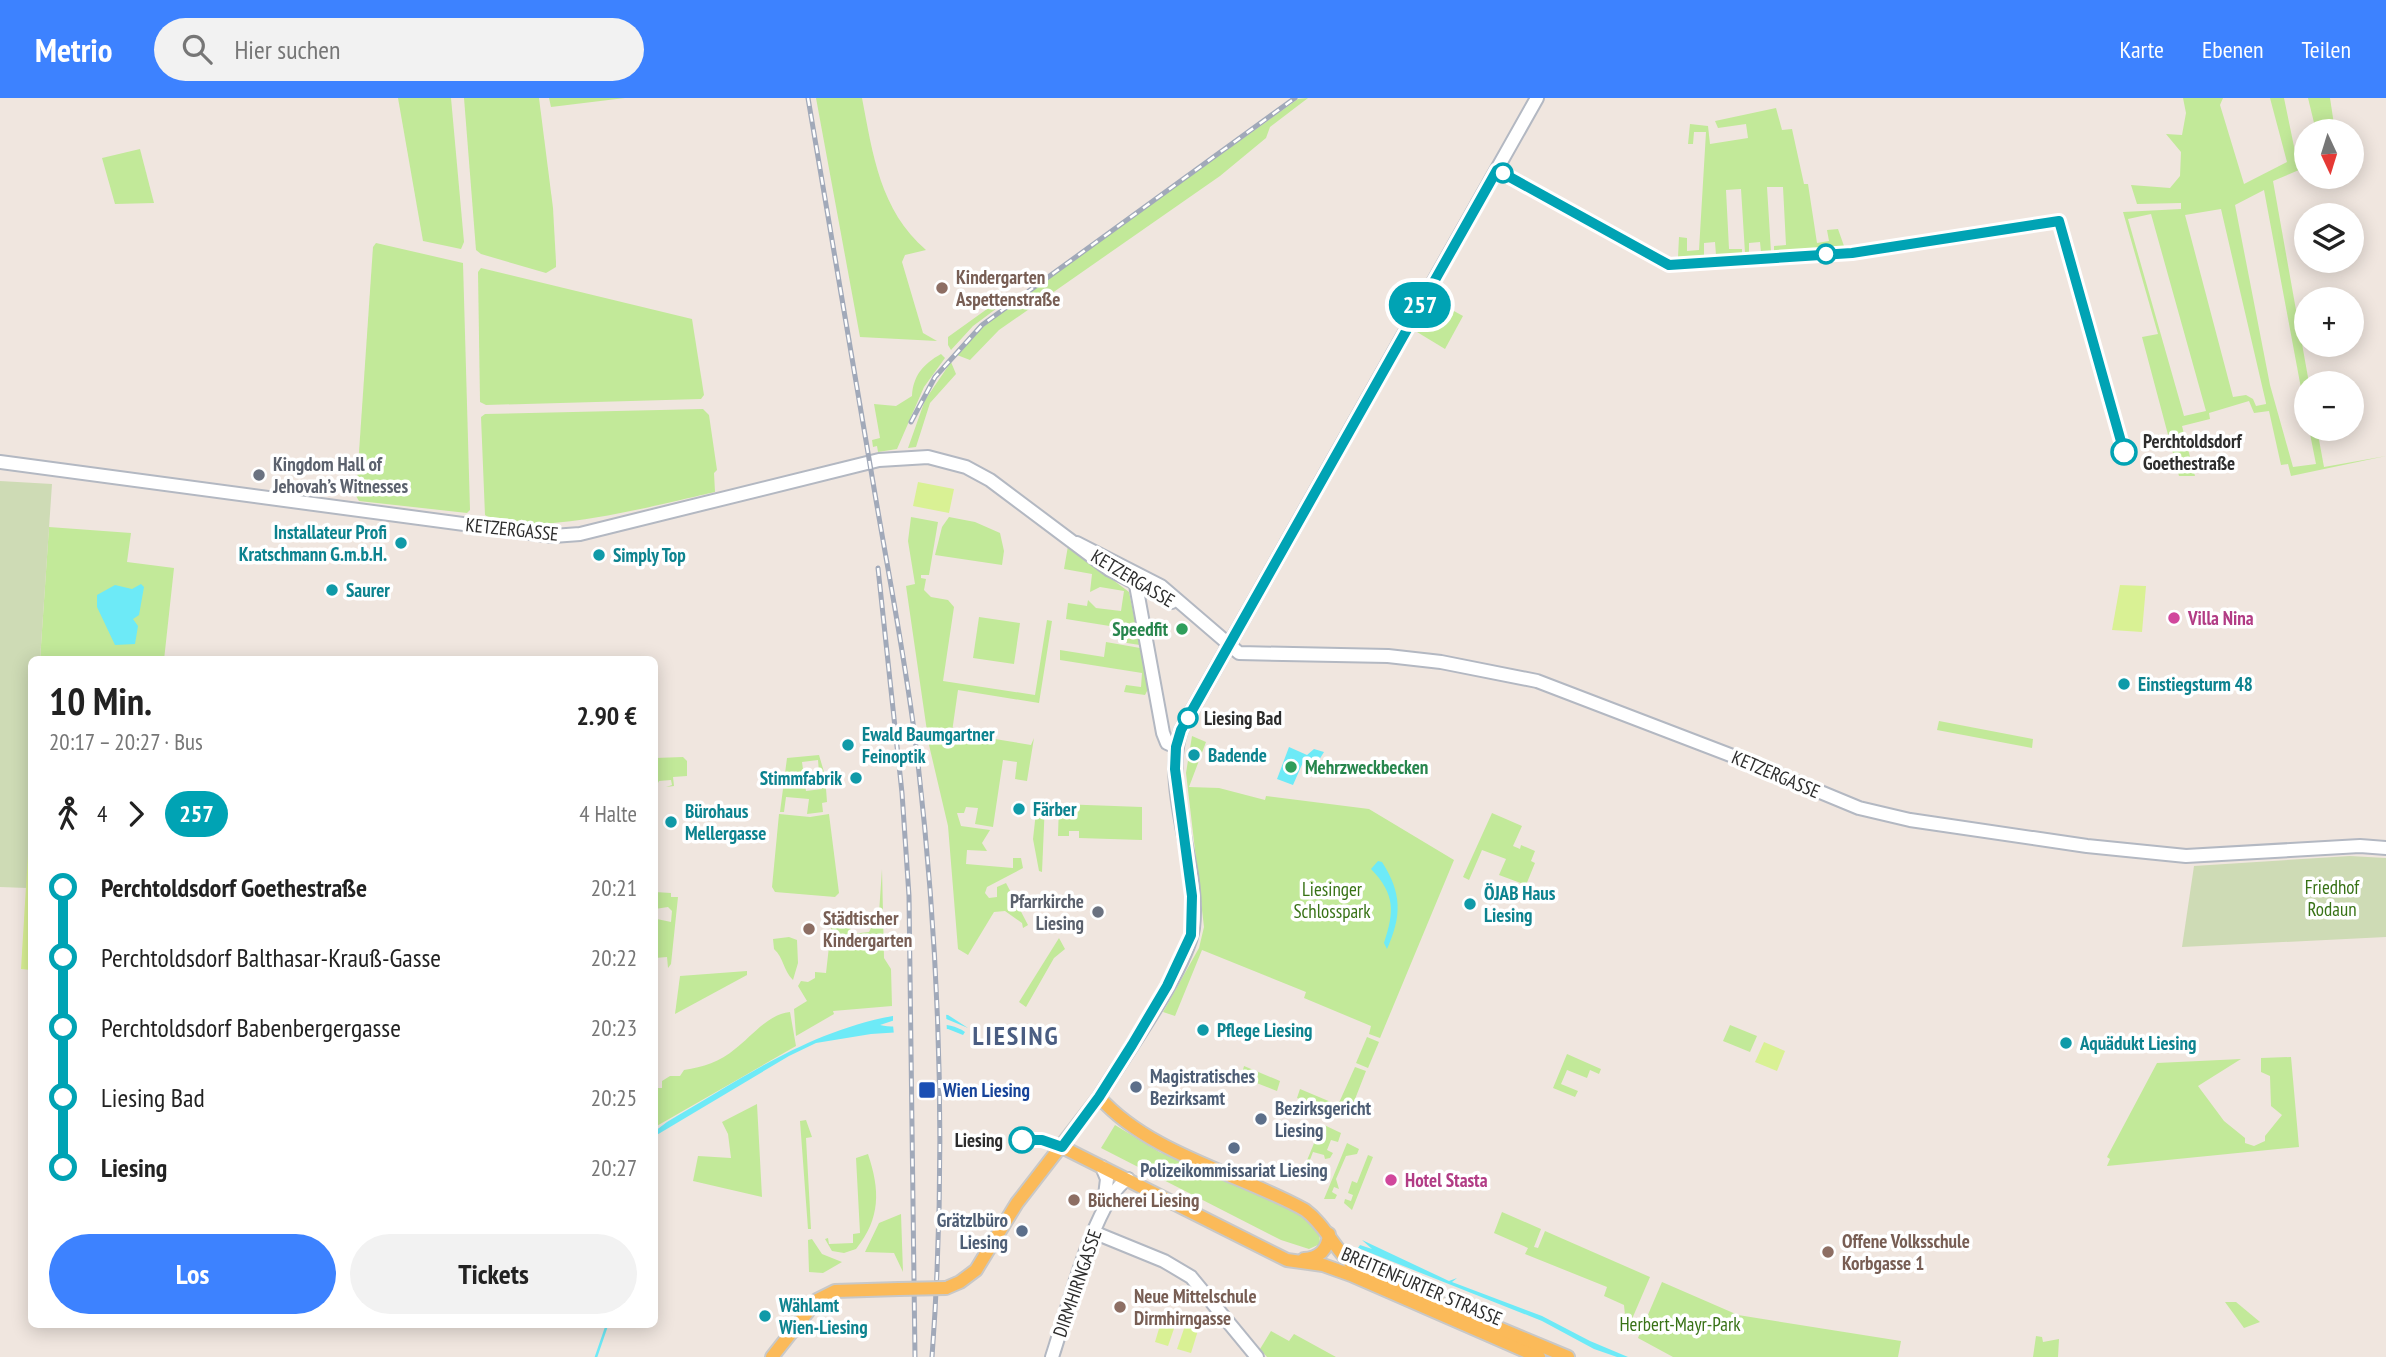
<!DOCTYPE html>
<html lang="de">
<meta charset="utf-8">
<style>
body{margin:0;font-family:"PT Sans Narrow",sans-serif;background:#f2f2f2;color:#222;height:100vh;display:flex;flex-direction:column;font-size:26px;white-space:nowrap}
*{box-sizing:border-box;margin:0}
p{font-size:23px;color:#767676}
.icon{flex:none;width:38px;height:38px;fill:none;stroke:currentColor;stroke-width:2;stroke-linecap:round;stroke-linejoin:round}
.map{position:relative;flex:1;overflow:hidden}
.details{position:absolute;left:28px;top:558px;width:630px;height:672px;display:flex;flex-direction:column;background:#fff;border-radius:10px;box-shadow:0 4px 18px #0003}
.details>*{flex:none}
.badge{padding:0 14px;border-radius:23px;font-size:24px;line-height:46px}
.needle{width:46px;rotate:176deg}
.controls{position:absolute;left:2294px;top:21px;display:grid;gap:14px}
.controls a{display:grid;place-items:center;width:70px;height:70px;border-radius:50%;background:#fff;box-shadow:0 4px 18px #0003;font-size:35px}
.map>.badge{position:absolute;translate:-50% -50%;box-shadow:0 0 0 4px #fff}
.legs{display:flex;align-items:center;gap:10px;height:77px;padding:0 21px;font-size:23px}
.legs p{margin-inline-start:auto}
.overview{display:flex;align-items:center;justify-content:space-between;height:119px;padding:0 21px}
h1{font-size:38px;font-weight:700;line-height:52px}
.button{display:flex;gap:14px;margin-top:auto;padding:14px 21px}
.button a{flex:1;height:80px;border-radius:42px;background:#3d82ff;color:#fff;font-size:28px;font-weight:700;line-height:80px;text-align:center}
.button a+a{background:#f2f2f2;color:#222}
ul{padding:0 21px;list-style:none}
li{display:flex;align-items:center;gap:24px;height:70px;font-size:26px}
li i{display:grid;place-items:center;width:10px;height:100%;margin:0 9px;background:currentColor}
li i::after{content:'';width:18px;height:18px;margin:-9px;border:5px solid;border-radius:50%;background:#fff}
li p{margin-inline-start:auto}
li:first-child i{background:linear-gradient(#0000 50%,currentColor 0)}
li:last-child i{background:linear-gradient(currentColor 50%,#0000 0)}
header{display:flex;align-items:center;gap:42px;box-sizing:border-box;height:98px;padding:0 35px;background:#3d82ff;color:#fff}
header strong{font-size:33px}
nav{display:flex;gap:38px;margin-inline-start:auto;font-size:24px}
.search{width:490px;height:63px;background:#f2f2f2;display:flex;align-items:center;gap:18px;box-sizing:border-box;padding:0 24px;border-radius:38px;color:#767676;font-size:26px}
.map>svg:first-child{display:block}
</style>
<header>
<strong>Metrio</strong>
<div class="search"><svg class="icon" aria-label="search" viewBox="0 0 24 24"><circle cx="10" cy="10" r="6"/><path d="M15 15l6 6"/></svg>Hier suchen</div>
<nav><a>Karte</a><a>Ebenen</a><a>Teilen</a></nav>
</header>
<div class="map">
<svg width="2386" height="1259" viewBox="0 0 2386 1259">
<rect width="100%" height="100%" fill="#f0e6df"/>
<g fill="#c2e999" fill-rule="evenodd">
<path d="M398,0H451L464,144L461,151L423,143Z"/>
<path d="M464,0H539L553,110L556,164V169L546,175L481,156L476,152Z"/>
<path d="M549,0H625L551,9Z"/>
<path d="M816,0H862C873,57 880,112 926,152L905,157L902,164L923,235L937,243L860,239Z"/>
<path d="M1308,0L1270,29L1266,40L1220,78L999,232L970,262L957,257L983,229L1023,198L1298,1Z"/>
<path d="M2183,0H2223L2220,7L2244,86L2287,64L2270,0H2284L2297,63L2306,61V69L2273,83L2309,285L2306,317L2264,92L2235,107L2270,287L2293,369L2316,366L2309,331H2317L2324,369L2386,358L2291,378L2288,366L2281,367L2269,313L2254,315L2249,303L2209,315L2210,321L2182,328L2195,378H2179L2142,239L2158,236L2123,114L2181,111V105L2137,106L2131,87L2170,90L2180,78L2181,54L2166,36L2182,37L2186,15ZM2221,111L2266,305V306L2256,308L2253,301L2246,297L2233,299L2185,117ZM2151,116L2206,313L2184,318L2128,121Z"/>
<path d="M2308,0H2330L2335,33H2316Z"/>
<path d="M1776,10L1782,32L1792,31L1804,86H1808L1817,145L1829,143L1827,132L1838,131L1844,148L1774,153V148L1786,147L1783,89H1767L1771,154H1761L1760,144L1749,145V155H1745L1741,91L1726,92L1729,151H1742V155L1716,157L1715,144L1704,145V158L1678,159L1679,139L1687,140V153L1699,152L1706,34H1694L1693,46H1688L1690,26L1708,28L1710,46L1748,40L1746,26L1718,30L1715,23Z"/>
<path d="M140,51L154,105L115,106L102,60Z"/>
<path d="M376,145L463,165L470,412L467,415L359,403L356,398L373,149Z"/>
<path d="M481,170L692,221L704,297L701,301L486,307L480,304L478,174Z"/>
<path d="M1008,196L1012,199L973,228L951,252L948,247V239Z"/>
<path d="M1434,202L1463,218L1445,251L1417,234Z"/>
<path d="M941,256L945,260L924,289L897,351L878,354L877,348L873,349L872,342L880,340L874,306L896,308L912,298C913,278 923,266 941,256Z"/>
<path d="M951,264L956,276L930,305L916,349L908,350L925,302Z"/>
<path d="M703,311L709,317L717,372L714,375L715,394C669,404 522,444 485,417L481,319L485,316Z"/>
<path d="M911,419L938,424L929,477H921V480L926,481L924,492L931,499L948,502L954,509L943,583L1035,597L1047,522L1052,523L1039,605L958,592L952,634L1031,647L1034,640L1027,683L1015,681L1017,664L1003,662L993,729L975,726L978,710L966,709L964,715H957L961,728L990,732L982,745L987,753L967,752L966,766L1013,770V760H1021L1023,770L987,789L985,795L989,800L997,799V789L1006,785L1028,827L1023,830L1022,825L1005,813L994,814L968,857L958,851L948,728L929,647L906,488L915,486L908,443Z"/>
<path d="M949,419L975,424L1000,435L1004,453L1002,467L935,457L942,429Z"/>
<path d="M49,429L131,435L127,464L174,470L164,562H40Z"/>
<path d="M1068,448L1129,494L1140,547L1120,544L1122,530L1066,521L1068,505L1087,508L1088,502L1096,510L1121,513L1124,493L1100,489L1090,494L1092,476L1064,471Z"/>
<path d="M979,519L1020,525L1014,566L973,560Z"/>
<path d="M1106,544L1140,550L1148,591L1145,597L1124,594L1126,587L1141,589L1142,575L1060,562V552L1104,559Z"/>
<path d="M1939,623L2033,641L2032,650L1937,632Z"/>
<path d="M1192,638L1206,644L1189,689L1219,690L1265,702L1266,698L1369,711L1454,762L1380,940L1369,936L1371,928L1304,900L1306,894L1202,852L1175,918L1163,914L1199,850L1204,829L1186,675Z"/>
<path d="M819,657L824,674H819L818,662L802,664L806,693L822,691L820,677H825L827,704L822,705L823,714L807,716L809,701L786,699L784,714H780L787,660Z"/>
<path d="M683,659L687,663V678L673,679L674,688L666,689L672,687L671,682L659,683L656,689L655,660Z"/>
<path d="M1037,705H1045L1042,774L1039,773L1033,741Z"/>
<path d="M1059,706L1142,709V742L1079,740V733H1069V738H1058Z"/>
<path d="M1492,715L1522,728L1513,748L1520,751L1521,747L1535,753L1531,763L1535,765L1526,787L1499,777L1506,761L1482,752L1469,782L1463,779Z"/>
<path d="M779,716L810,719L829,716L839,795L835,799L775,794L772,789Z"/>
<path d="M882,771L884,860L891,871L892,908L833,913L834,916L796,938L794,911L807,903L798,888L801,883L808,884L815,880V874L826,875L833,813L849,816L851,836L869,834L879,815Z"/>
<path d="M655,794L671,795V799H678L671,866L668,870L667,859L655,860L657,821L671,824L672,813L668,809L655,811Z"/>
<path d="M789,839L797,842L798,865L793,882C783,872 784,860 774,851L773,841Z"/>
<path d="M1059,840L1065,851L1054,860L1026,909L1019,904Z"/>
<path d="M747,873V877L675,916L680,878Z"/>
<path d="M790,914L796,948L655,1029V1004L658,1002L657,990H662V983L670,978H680L684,972C703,969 720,964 735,951C751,939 768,916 790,914Z"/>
<path d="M1730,927L1757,938L1750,954L1723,943Z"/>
<path d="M1367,939L1379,944L1368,970L1356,965Z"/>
<path d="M1567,956L1601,971L1599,976L1590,972L1587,980L1567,972L1561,986L1578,993L1575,999L1553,990Z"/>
<path d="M2291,959L2299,1049L2107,1068L2110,1061L2107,1059L2157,965L2241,961L2198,988L2224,1023L2245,1040V1045L2254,1048L2265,1043V1038L2282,1017L2271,1008L2270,978L2261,974V960Z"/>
<path d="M1244,968L1280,983L1277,993L1241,979Z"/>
<path d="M1355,969L1366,973L1348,1019L1297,1000L1300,991L1338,1007Z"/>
<path d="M757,1006L762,1099L693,1083L698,1058L731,1060L728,1036L722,1024Z"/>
<path d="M806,1022L812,1039L806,1040L811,1131H808L800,1023Z"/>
<path d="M1322,1026L1341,1035L1338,1044L1331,1042L1327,1052L1333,1055L1330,1060L1325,1061L1324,1057L1313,1054L1308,1067L1313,1069L1312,1074L1303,1072Z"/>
<path d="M1115,1027L1161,1055L1171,1057L1298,1113L1319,1131L1320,1146L1309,1151L1281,1142L1101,1050Z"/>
<path d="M1347,1045L1359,1051L1357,1056L1346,1058L1336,1081L1339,1091L1334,1089L1332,1094L1337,1097L1335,1101H1324Z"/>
<path d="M868,1056C880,1092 881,1120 856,1151L844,1155L832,1153L825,1141L828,1140L829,1146L853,1145V1136L860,1135L856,1060Z"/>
<path d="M1368,1057L1373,1059L1352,1112L1344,1105L1345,1101L1351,1103L1353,1097L1348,1095L1352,1083L1357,1085Z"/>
<path d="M1502,1114L1541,1131L1534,1149L1538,1150L1545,1133L1650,1179L1632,1221L1625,1224L1619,1222L1625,1217L1624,1207L1604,1198L1607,1189L1525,1156L1528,1150L1494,1135Z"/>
<path d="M901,1116L903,1174L894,1155L865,1154L879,1125Z"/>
<path d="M812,1141L822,1156L842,1164L823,1175L809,1174L808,1142Z"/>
<path d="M1662,1184L1738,1217L1901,1243L1898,1259H1673L1638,1240Z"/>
<path d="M2225,1204H2236L2260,1224L2244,1230Z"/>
<path d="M1271,1233L1289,1243L1294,1236L1336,1259H1267L1260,1251Z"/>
<path d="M2036,1238L2042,1239L2043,1244L2059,1241L2058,1259H2033Z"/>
</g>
<g fill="#cedbb5">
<path d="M0,383L52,386L40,562H32V706L27,790L0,789Z"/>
<path d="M2350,758L2386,760V839L2182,849L2194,768Z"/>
</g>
<g fill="#d9f194">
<path d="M918,384L954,391L949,415L913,408Z"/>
<path d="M2120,487L2146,488L2142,534L2112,532Z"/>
<path d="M31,706L32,872H31L21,871Z"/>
<path d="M1764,944L1785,953L1777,973L1755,964Z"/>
<path d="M1164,1214L1178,1219L1168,1248L1155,1244Z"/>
<path d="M1187,1222L1200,1226L1191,1255L1177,1251Z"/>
</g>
<g fill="#6deaf7">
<path d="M141,486L144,489L139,517L133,521L138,528L135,546L115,547L97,509V497L115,487L132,491Z"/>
<path d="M1289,649L1307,657L1314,651L1324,654L1319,662L1322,668L1320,678L1308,673L1304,662L1293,687L1277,681Z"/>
<path d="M1378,763L1382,764C1402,795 1402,818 1387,851L1384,845C1394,814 1396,797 1371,771Z"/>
<path d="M919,914L948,917L968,930L944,920H901L880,927C906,933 942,918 965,934L963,937L948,931L871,936L816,945L789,958L655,1038V1033L667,1024C751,975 820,925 919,914Z"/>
<path d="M1362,1142L1449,1183L1457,1180L1452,1184L1542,1218L1590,1243L1628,1259H1617L1594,1251L1542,1223L1358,1150L1360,1147L1372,1151Z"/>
</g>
<path fill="#f0e6df" d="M919,911L946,914L947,934L894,937L893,927L946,924L929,921L893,925V914Z"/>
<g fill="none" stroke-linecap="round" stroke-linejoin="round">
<path stroke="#6deaf7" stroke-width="2.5" d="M596,1259L607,1227"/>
<g stroke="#b3b8c2" stroke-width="16">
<g id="secondary">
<path d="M0,364L553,438L580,436L879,362L928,359L966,369L990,382L1110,472L1172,504"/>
<path d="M1077,445L1161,488L1239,555L1388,558L1441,564L1537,583L1738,660L1859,710L1910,722L2087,748L2186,758L2360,748L2386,750"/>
<path d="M1136,487L1163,635L1167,645L1176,649"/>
<path d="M1099,999C1123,959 1187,871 1193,830C1201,767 1161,693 1181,632L1537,0"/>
<path d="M1102,1069L1107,1081L1104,1106"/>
<path d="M1093,1134L1164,1163L1191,1179L1257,1259"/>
<path d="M1052,1259C1065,1221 1095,1099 1128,1081"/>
</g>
</g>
<g stroke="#c8c8c8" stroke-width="16">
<g id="primary">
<path d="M1062,1049L1287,1162L1323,1167L1351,1177L1539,1259"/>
<path d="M1304,1161C1319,1160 1328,1152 1329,1136"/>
<path d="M946,1190L960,1184L976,1172L1017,1105L1099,999C1151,1057 1239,1075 1305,1112C1328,1129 1336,1157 1360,1172L1568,1259"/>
<path d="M772,1259L817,1202L835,1193L899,1191"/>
</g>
</g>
<use href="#secondary" stroke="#fff" stroke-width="12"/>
<use href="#primary" stroke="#fbba59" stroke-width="12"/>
<g stroke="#a1a9b9" stroke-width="5">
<g id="rail">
<path d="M808,0C831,134 853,268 876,402C890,484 906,566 916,648C940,851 947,1055 932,1259"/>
<path d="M911,324L935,279L982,227L1295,0"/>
<path d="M878,470L902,695L909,798L915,1259"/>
</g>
</g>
<use href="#rail" stroke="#fff" stroke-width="2.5" stroke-dasharray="8" stroke-linecap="butt"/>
<g stroke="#c8c8c8" stroke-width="16" stroke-linecap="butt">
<path id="primary-bridge" d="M899,1191L946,1190"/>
</g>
<use href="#primary-bridge" stroke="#fbba59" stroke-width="12"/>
</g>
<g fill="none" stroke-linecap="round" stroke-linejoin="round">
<g stroke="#fff" stroke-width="16">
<path id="line-1" d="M1022,1042H1042L1062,1049L1099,999L1132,947L1167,888L1191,837L1192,798L1175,671L1176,649L1181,632L1497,72L1669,167L1852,155L2059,123L2124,354"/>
</g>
<use href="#line-1" stroke="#00a3b4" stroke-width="10"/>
</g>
<g fill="#fff" stroke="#00a3b4" stroke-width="3.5">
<circle cx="1503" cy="75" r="9"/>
<circle cx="1826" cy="156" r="9"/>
<circle cx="2124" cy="354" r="12"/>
<circle cx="1188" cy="620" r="9"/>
<circle cx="1022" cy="1042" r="12"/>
</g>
<g fill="#8d6e63" stroke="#fff" stroke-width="2.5">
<circle cx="942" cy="190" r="7"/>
<circle cx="809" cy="831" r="7"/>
<circle cx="1074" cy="1102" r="7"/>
<circle cx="1828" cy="1154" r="7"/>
<circle cx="1120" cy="1209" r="7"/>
</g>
<g fill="#6b7280" stroke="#fff" stroke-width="2.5">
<circle cx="259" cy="377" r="7"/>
<circle cx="1098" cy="814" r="7"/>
</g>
<g fill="#0f9aa8" stroke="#fff" stroke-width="2.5">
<circle cx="401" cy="445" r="7"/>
<circle cx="599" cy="457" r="7"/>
<circle cx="332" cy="492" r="7"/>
<circle cx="2124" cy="586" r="7"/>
<circle cx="848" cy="647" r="7"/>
<circle cx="1194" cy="657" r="7"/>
<circle cx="856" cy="680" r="7"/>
<circle cx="1019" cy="711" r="7"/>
<circle cx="671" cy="724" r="7"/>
<circle cx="1470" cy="806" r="7"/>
<circle cx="1203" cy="932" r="7"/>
<circle cx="2066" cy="945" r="7"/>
<circle cx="765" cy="1218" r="7"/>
</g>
<g fill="#d1479c" stroke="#fff" stroke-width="2.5">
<circle cx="2174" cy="520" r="7"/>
<circle cx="1391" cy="1082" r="7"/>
</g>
<g fill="#2e9e5b" stroke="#fff" stroke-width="2.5">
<circle cx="1182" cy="531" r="7"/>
<circle cx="1291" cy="669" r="7"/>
</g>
<g fill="#5c6f8a" stroke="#fff" stroke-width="2.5">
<circle cx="1136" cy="989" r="7"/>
<circle cx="1261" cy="1021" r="7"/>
<circle cx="1234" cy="1050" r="7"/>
<circle cx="1022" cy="1133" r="7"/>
</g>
<rect fill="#1a4fb4" stroke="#fff" stroke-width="2.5" x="918" y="983" width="18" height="18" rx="3.5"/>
<g text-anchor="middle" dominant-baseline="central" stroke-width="7" stroke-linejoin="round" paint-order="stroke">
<g font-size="19" font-weight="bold" fill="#785e54" stroke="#fff" text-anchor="start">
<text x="956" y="179">Kindergarten<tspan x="956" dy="22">Aspettenstraße</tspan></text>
<text x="823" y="820">Städtischer<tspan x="823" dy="22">Kindergarten</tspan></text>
<text x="1088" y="1102">Bücherei Liesing</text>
<text x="1842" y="1143">Offene Volksschule<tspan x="1842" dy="22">Korbgasse 1</tspan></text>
<text x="1134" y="1198">Neue Mittelschule<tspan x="1134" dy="22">Dirmhirngasse</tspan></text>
</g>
<g font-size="19" font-weight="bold" fill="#2d2d2d" stroke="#fff" text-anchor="start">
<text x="2143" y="343">Perchtoldsdorf<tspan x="2143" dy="22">Goethestraße</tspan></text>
<text x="1204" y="620">Liesing Bad</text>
<text x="1003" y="1042" text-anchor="end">Liesing</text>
</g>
<g font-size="19" font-weight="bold" fill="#5b616d" stroke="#fff" text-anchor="start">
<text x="273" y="366">Kingdom Hall of<tspan x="273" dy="22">Jehovah’s Witnesses</tspan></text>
<text x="1084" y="803" text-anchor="end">Pfarrkirche<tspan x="1084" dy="22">Liesing</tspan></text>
</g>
<g font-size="19" fill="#2d2d2d" stroke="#fff">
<text transform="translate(512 431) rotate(6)">KETZERGASSE</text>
<text transform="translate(1133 480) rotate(31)">KETZERGASSE</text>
<text transform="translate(1776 676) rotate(23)">KETZERGASSE</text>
<text transform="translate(1077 1185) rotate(-71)">DIRMHIRNGASSE</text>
<text transform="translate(1422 1188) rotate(23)">BREITENFURTER STRASSE</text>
</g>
<g font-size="19" font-weight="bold" fill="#0d838f" stroke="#fff" text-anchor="start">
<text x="387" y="434" text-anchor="end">Installateur Profi<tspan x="387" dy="22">Kratschmann G.m.b.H.</tspan></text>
<text x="613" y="457">Simply Top</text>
<text x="346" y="492">Saurer</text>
<text x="2138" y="586">Einstiegsturm 48</text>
<text x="862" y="636">Ewald Baumgartner<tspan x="862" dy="22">Feinoptik</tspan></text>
<text x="1208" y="657">Badende</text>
<text x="842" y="680" text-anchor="end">Stimmfabrik</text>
<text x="1033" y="711">Färber</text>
<text x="685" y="713">Bürohaus<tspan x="685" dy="22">Mellergasse</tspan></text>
<text x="1484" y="795">ÖJAB Haus<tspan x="1484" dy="22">Liesing</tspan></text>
<text x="1217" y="932">Pflege Liesing</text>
<text x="2080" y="945">Aquädukt Liesing</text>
<text x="779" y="1207">Wählamt<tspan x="779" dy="22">Wien-Liesing</tspan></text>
</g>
<g font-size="19" font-weight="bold" fill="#b23c85" stroke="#fff" text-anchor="start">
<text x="2188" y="520">Villa Nina</text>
<text x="1405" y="1082">Hotel Stasta</text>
</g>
<g font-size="19" font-weight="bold" fill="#27864d" stroke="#fff" text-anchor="end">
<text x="1168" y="531">Speedfit</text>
<text x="1305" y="669" text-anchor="start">Mehrzweckbecken</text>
</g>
<g font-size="19" fill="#387216" stroke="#fff">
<text x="2332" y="789">Friedhof<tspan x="2332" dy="22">Rodaun</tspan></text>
<text x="1332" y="791">Liesinger<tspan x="1332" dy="22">Schlosspark</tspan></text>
<text x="1680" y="1226">Herbert-Mayr-Park</text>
</g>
<g font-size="19" font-weight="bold" fill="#4e5e75" stroke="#fff" text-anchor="start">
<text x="1150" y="978">Magistratisches<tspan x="1150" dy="22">Bezirksamt</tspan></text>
<text x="1275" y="1010">Bezirksgericht<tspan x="1275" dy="22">Liesing</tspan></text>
<text x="1234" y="1072" text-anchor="middle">Polizeikommissariat Liesing</text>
<text x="1008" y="1122" text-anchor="end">Grätzlbüro<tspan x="1008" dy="22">Liesing</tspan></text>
</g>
<g font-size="19" font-weight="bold" fill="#164399" stroke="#fff" text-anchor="start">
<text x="943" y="992">Wien Liesing</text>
</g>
<g font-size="26" font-weight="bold" letter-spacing="2" fill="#4a5d82" stroke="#fff">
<text x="1016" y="937">LIESING</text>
</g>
</g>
</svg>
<div class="controls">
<a><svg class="needle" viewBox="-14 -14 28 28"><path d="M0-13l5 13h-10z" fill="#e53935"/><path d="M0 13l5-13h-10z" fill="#767676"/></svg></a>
<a><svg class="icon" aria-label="layers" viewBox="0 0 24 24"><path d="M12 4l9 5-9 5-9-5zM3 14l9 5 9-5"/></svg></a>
<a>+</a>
<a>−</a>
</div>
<b class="badge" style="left:1420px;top:207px;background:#00a3b4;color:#fff">257</b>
<section class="details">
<div class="overview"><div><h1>10 Min.</h1><p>20:17 – 20:27 · Bus</p></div><b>2.90 €</b></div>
<div class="legs"><svg class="icon" aria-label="walk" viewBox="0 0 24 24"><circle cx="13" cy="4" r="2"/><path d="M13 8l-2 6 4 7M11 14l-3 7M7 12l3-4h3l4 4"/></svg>4<svg class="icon" aria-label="forward" viewBox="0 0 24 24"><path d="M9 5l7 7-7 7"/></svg><b class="badge" style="background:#00a3b4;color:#fff">257</b><p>4 Halte</p></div>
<ul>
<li><i style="color:#00a3b4"></i><b>Perchtoldsdorf Goethestraße</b><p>20:21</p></li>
<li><i style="color:#00a3b4"></i><span>Perchtoldsdorf Balthasar-Krauß-Gasse</span><p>20:22</p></li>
<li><i style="color:#00a3b4"></i><span>Perchtoldsdorf Babenbergergasse</span><p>20:23</p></li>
<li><i style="color:#00a3b4"></i><span>Liesing Bad</span><p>20:25</p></li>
<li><i style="color:#00a3b4"></i><b>Liesing</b><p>20:27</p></li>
</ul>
<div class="button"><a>Los</a><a>Tickets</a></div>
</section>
</div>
